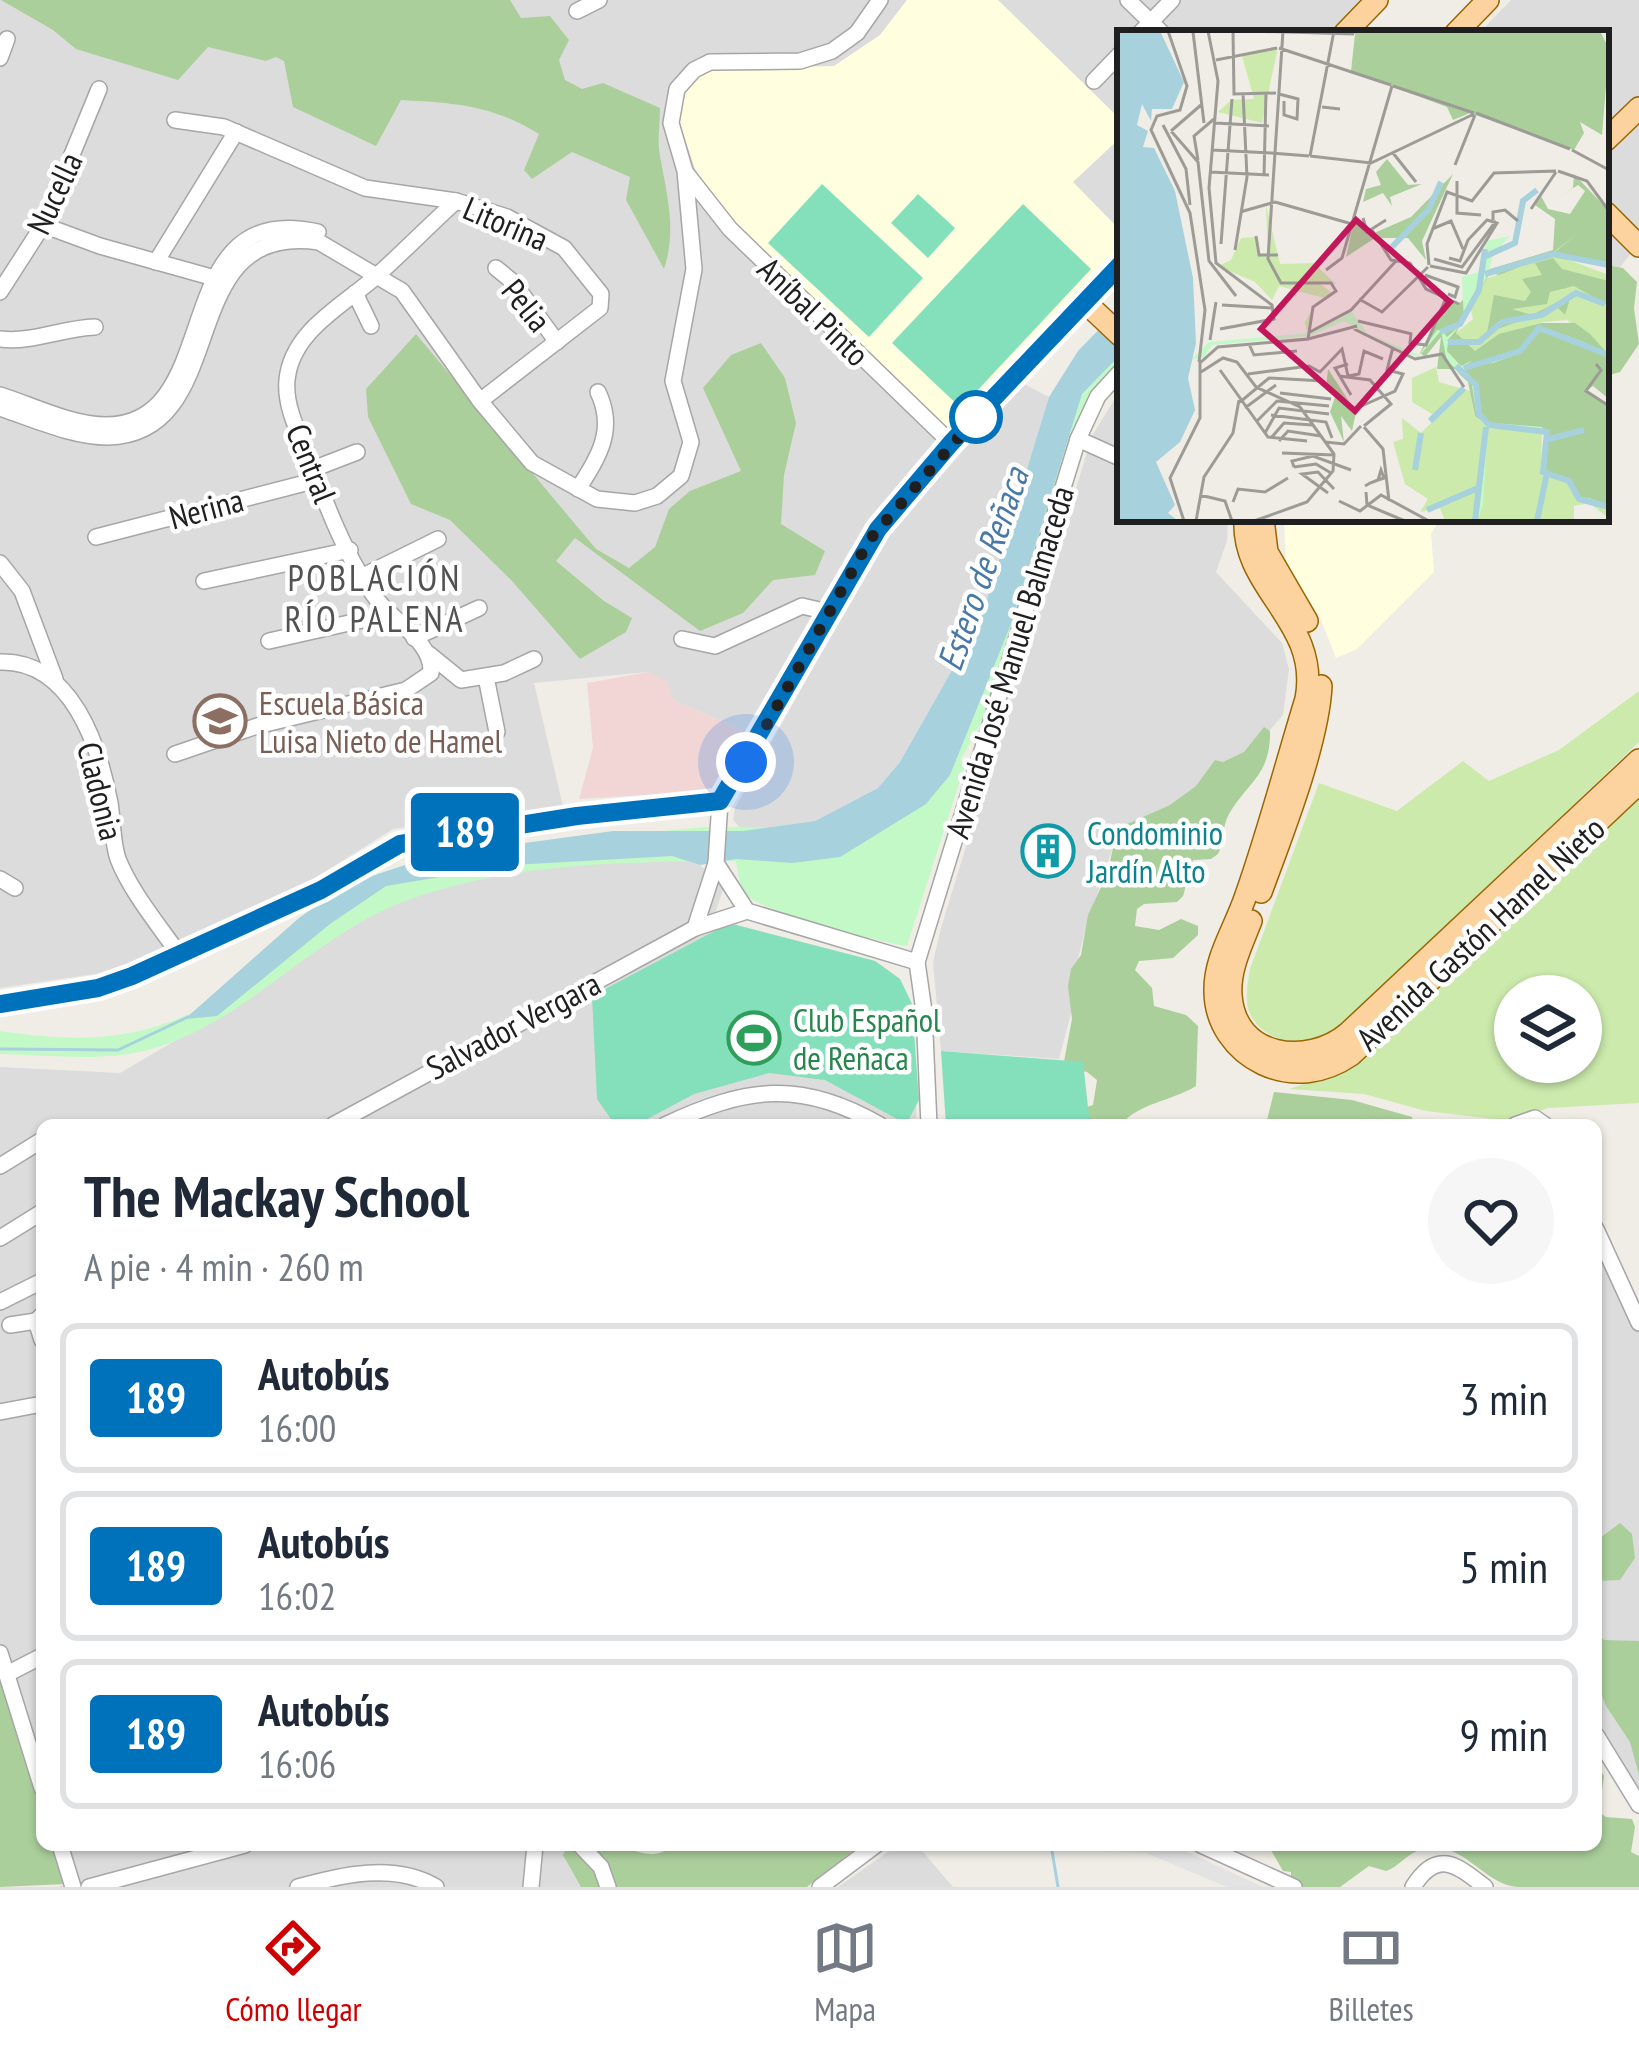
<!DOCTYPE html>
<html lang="es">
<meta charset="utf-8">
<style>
body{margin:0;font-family:"PT Sans Narrow",sans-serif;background:#f6f6f7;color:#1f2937;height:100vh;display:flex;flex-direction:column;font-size:45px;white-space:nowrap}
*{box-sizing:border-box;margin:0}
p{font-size:39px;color:#747a83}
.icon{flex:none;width:66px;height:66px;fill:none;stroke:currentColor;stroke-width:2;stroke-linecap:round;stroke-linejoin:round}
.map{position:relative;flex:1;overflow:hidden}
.sheet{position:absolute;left:36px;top:1119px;width:1566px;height:732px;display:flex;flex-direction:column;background:#fff;border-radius:18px;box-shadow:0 3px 9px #0004}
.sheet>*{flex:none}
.badge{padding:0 24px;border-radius:9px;font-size:42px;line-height:78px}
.fabs{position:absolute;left:1494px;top:975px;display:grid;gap:24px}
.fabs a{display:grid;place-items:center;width:108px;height:108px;border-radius:50%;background:#fff;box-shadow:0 3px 9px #0004;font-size:60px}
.you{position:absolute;width:60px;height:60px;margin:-30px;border:9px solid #fff;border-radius:50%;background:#1a73e8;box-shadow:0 0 0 18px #1a73e833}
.map>.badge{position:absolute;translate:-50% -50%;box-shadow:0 0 0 6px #fff}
.round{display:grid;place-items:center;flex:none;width:126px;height:126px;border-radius:63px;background:#f6f6f7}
.head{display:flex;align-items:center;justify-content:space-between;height:204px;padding:0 48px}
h1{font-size:57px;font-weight:700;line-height:90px}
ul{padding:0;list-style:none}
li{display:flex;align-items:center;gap:36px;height:150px;margin:0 24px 18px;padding:0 24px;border:6px solid #e0e1e3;border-radius:18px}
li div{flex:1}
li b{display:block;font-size:45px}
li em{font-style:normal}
li .badge{min-width:132px;font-weight:700;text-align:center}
.tab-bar{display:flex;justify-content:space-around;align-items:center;height:168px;border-top:3px solid #e0e1e3;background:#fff;font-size:33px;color:#747a83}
.tab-bar a{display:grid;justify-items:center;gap:6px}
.tab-bar .current{color:#ce0102}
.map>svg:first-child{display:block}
</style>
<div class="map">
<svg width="1639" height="1887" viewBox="0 0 1639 1887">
<rect width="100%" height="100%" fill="#f0ede6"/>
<g fill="#dddcdc">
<path d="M0,0H1363L1331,33H1120V251L948,430L857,539L749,733L673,700L648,672L534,683L563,806L393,829L315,878L115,971L0,988Z"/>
<path d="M1511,0H1639V258L1632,252L1606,285V33H1479Z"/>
<path d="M1024,384L1049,397L981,619L900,762L878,788L815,821L743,831L733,820L735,808L887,534Z"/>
<path d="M1120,390V519H1228L1227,541L1216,572L1282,643L1289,669L1283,715L1252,751L1113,847L1085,931L1073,978L1079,983L1059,1059L941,1051L933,962L941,928L1092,436Z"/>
<path d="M672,856L700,865L724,887L714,916L733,912L737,925L875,961L900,979L912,1004L917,1125H42V1810L0,1678V1067L120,1073L217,1016L330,924L472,870Z"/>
<path d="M1596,1235L1639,1327V1795L1596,1717Z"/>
<path d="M53,1845H563L586,1867L590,1887H57L65,1885Z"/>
<path d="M898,1845H917L953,1887H838Z"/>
</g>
<path fill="#f1d6d5" d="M648,672L667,681L673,700L749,733L721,782L708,791L579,799L593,748L587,683Z"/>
<g fill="#ffffe0">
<path d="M907,0H998L1120,119V138L1073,182L1120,230V251L948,430L723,210L695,169L679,121L685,91L695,78L710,69L834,66L880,35Z"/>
<path d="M1284,519H1440L1431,534L1434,572L1357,649L1336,658L1319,615L1286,564Z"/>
</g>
<g fill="#cbeaac" fill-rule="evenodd">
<path d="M1639,691V742L1351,1017C1341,1023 1330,1034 1319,1038C1293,1048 1256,1037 1248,1008C1245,995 1248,981 1250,969L1319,783L1397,811L1463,761L1489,781L1559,750Z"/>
<path d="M1639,796V1103L1548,1108L1510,1121L1426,1111L1364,1094L1289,1089L1331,1075ZM1515,996H1581V1062H1515Z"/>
</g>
<g fill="#aacf9b">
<path d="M1,0H510L521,18L550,16L569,40L559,60L565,80L582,89L603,83L660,108C660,124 657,141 660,156C667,196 677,229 664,269L626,200L630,177L572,152L532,179L524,170L539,134C492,105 455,103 401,100L376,146L293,107L284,61L276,57L266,61L208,47L178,80L76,49L53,30Z"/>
<path d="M1606,265L1623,268L1637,282L1634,308L1639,344L1620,372L1606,376Z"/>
<path d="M416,334L596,549L629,568L655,547L669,509L690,491L741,471L703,388L731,355L761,343L785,378L796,423L784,475L781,524L825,551L815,575L773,580L743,613L700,631L575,538L556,561L604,601L632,618L626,632L580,659L512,581L450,520L411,504L368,417L366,389Z"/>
<path d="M1264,727L1270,731C1271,776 1246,783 1228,816C1222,828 1224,842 1218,854L1211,859L1193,860L1183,896L1177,902L1144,904L1137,909L1135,926L1159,930L1181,919L1198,926V935L1173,958L1139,961L1135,970L1152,988L1154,1006L1186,1015L1198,1026L1196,1086C1172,1101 1138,1103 1121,1125H1073L1078,1110L1093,1105L1097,1080L1087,1072L1063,1067L1072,1019L1068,986L1071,969L1081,955L1088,915L1108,872L1115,838L1125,825L1170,805L1196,786L1215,760L1223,762L1244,752Z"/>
<path d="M1274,1092L1352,1100L1412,1117L1413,1125H1269L1266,1124Z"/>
<path d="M1620,1523L1632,1534L1635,1558L1620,1580L1596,1581V1541Z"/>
<path d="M1596,1631L1604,1640L1639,1641V1775L1630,1742L1606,1706L1596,1680Z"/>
<path d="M0,1678L42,1810V1845H53L66,1884L0,1887Z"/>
<path d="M1596,1762L1604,1776L1599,1812L1606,1817L1632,1819L1635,1827L1631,1852L1639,1856V1887C1599,1887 1557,1887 1517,1887C1480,1883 1460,1834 1417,1851C1405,1856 1398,1867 1386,1871L1369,1866L1340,1887H1291V1872L1283,1871L1268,1845H1596Z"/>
<path d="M568,1845C583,1845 604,1841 618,1845C639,1851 653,1862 674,1845H860L807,1887H581L563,1855Z"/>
</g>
<path fill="#c3f9c7" d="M1120,314V366L1089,408L1008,662L978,729L961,759L964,768L907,946C879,942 768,913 749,897C739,888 738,873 736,861C623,862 507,862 400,903C312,938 247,1020 155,1048C104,1063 52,1055 0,1054V1031C82,1043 141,1042 215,1001L381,878L543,842L705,827L820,828L887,792L988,624L1036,462Z"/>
<g fill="#84dfbb">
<path d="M822,184L923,278L869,337L768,243Z"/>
<path d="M918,194L955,228L928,258L891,223Z"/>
<path d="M1023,204L1091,269L961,408L892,343Z"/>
<path d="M736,925L875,961L900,979L912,1004L919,1100L909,1119L899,1120L825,1080L769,1073L694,1094L636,1125H615L597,1099L592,996L724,926Z"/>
<path d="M941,1051L1083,1062L1090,1125H946Z"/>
</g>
<path fill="#e3e3e3" d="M1098,1845H1172L1263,1887H1227L1146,1853L1098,1851Z"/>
<path fill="#a6d1dd" d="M1120,308V355L1082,394L1011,624L950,775L926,804L840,857L792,863L736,859L700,865L672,856L512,865L386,886L330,924L217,1016L185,1019L299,918L325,900L351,883L435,855L613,831H743L815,821L878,788L900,762L981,619L1049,397L1078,351Z"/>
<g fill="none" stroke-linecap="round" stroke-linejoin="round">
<g stroke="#a6d1dd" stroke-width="3">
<path d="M0,1049L118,1050L188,1017"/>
<path d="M1051,1845L1058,1887"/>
</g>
<g stroke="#a6a6a6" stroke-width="18">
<g id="minor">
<path d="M1128,0L1162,33"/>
<path d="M577,11L599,0"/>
<path d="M1140,33L1172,0"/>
<path d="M0,58L7,39"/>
<path d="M1094,81L1120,54"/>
<path d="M175,120L224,127L365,188L456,201L507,217L564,248L601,294L600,308L480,401"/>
<path d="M686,173L730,229L951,443"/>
<path d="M43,225L100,246L218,279"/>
<path d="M156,262L236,132"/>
<path d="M496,268L513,282L557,342"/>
<path d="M0,292L43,225L99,89"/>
<path d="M355,293L371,326"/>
<path d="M0,339C33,343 62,328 95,327"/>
<path d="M0,395C32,405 71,425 106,425C229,425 163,197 318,232"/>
<path d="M0,408C33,419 73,437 108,437C236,434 170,220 319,242L402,291L480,401L532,463L597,499L635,503L657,496L681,476L691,442L673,381L694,269L685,171L671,123L677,89L694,70L710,62L800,61L832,51L857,33L880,0"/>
<path d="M1078,439L1120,458"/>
<path d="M313,469L357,452"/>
<path d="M578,489C599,456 616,430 598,392"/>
<path d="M96,537L317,480"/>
<path d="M0,563L22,591L55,679"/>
<path d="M363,576L438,539"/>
<path d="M204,581L350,550"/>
<path d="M414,638L479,608"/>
<path d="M682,639L715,646L802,606L828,612"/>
<path d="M269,641L389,614"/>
<path d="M429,654L461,680L504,673L534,659"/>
<path d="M0,662C71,660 99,745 110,803C113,822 112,841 118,859C131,892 158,924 178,953"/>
<path d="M486,677L497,732"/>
<path d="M175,754L257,726L406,690L431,673C433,643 396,623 378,601C350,565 328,511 313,468C303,441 284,409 287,380C292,328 349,303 382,271C407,248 431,224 456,201"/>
<path d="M0,879L15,888"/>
<path d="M695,928L716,863"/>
<path d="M917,962L747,911L716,863L720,801L870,539L951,443L1084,301"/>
<path d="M0,1004L97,989L132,976L321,890L399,844L577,816L720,801"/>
<path d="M333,1125L695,928L747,911"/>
<path d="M665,1125C746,1087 801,1079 880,1125"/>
<path d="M929,1125L924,1011L917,962L1078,439L1098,396L1120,372"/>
<path d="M1515,1125L1535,1118L1545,1125"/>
<path d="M0,1166L42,1140"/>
<path d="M1596,1229L1639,1323"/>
<path d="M0,1238L42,1212"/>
<path d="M0,1302L42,1281"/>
<path d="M42,1315L36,1321L42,1340"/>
<path d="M10,1325L36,1321"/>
<path d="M0,1412L42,1404"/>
<path d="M0,1653L42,1788"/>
<path d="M7,1674L42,1656"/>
<path d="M1596,1735L1639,1805"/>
<path d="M60,1845L73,1887"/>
<path d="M580,1845L601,1867L608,1887"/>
<path d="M1201,1845L1294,1887"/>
<path d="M89,1887L245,1845"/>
<path d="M298,1887C340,1875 395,1862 436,1887"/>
<path d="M531,1887L535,1845"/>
<path d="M820,1887L876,1845"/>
<path d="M1413,1887C1437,1848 1457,1865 1485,1887"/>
</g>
</g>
<g stroke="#9a6600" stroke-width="24">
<g id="major">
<path d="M1345,33L1377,0"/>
<path d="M1456,33L1488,0"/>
<path d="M1606,140L1639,108"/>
<path d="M1606,213L1639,246"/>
<path d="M1120,265L1084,301L1120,335"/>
<path d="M1245,519C1241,590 1321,621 1306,699C1286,764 1269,830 1246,895C1236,926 1214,958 1215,991C1215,1023 1235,1051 1263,1064C1293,1078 1325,1073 1351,1055L1639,783"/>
<path d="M1263,519L1267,552L1307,621"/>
<path d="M1261,892C1282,835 1318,744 1321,686"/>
<path d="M1251,921C1242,944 1229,970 1231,995C1235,1058 1308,1067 1348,1033L1639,760"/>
</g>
</g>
<use href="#minor" stroke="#fff" stroke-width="15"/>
<use href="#major" stroke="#fcd39f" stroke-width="21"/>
</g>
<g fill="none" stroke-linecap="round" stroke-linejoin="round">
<g stroke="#fff" stroke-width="27">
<path id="line" d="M0,1004L98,988L132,976L321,890L400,844L577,816L720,801L878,529L951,443L1120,265"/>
</g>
<use href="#line" stroke="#0072bc" stroke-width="18"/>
<path stroke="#1f1f1f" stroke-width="12" stroke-dasharray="0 21.6" d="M746,762L870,539L979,414L976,417"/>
</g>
<defs>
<g id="school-ring" transform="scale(2.7)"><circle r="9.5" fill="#fff" stroke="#8d6e63" stroke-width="1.5"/><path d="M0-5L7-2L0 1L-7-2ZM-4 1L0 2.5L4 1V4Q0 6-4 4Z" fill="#8d6e63"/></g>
<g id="building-ring" transform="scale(2.7)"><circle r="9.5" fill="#fff" stroke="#0f9aa8" stroke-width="1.5"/><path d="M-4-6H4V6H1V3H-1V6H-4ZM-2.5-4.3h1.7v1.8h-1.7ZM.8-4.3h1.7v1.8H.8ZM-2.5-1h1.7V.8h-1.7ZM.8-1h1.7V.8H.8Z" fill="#0f9aa8"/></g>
<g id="stadium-ring" transform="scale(2.7)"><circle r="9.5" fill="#fff" stroke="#2e9e5b" stroke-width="1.5"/><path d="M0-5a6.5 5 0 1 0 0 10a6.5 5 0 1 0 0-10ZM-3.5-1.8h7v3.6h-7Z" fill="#2e9e5b"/></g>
</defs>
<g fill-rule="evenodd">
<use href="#school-ring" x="220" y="721"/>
<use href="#building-ring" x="1048" y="851"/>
<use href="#stadium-ring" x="754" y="1038"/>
</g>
<circle fill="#fff" stroke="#0072bc" stroke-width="6" cx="976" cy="417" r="24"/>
<g text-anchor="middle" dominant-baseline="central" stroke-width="9" stroke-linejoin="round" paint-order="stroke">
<g font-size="33" fill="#1f1f1f" stroke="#fff">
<text transform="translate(54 193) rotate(-65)">Nucella</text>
<text transform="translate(506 223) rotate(23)">Litorina</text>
<text transform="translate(527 305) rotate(51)">Pelia</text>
<text transform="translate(814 311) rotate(44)">Aníbal Pinto</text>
<text transform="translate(312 463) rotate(68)">Central</text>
<text transform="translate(206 508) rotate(-15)">Nerina</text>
<text transform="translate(1009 662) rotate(-73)">Avenida José Manuel Balmaceda</text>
<text transform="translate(101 791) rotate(76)">Cladonia</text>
<text transform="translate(1480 933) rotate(-43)">Avenida Gastón Hamel Nieto</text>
<text transform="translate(513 1025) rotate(-28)">Salvador Vergara</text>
</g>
<g font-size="33" fill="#785e54" stroke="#fff" text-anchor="start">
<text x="259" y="702">Escuela Básica<tspan x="259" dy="38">Luisa Nieto de Hamel</tspan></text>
</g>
<g font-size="33" fill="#0d838f" stroke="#fff" text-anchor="start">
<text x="1087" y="832">Condominio<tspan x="1087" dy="38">Jardín Alto</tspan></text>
</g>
<g font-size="33" fill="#27864d" stroke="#fff" text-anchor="start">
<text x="793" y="1019">Club Español<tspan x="793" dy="38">de Reñaca</tspan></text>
</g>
<g font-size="36" font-style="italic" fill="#4879a7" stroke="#fff">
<text transform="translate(982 569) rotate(-71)">Estero de Reñaca</text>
</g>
<g font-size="36" letter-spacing="3" fill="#525252" stroke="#fff">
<text x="375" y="577">POBLACIÓN<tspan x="375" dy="41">RÍO PALENA</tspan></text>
</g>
</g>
<g transform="translate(1117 30)">
<rect width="492" height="492" fill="#f0ede6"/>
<path d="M161,17L145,93L101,82L114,70L137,69L125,26ZM149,175L163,234L196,233L219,254L202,253L216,264L197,276L190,302L188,292L196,278L198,275L207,269V268L162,256L155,270L138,252L101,236L114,230L124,208L138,207L140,225L151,227ZM438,225L492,245V325L450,290L427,292L358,321L344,317L351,316L339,303L356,289L353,276L365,250ZM319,337L322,352L353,361L357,384L371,398L425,401L424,442L450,451L461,470L492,478V488L472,473L457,476V491H328L323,478L303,482L311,469L288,454L276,412L286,409L285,388L304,403L320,387L295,372V348Z" fill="#cbeaac"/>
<path d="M217,1H483L492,19L485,105L463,92L467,103L457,120L353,83L336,90L330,77L234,41L238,4ZM270,129L291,155L305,154L273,167L275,176L266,163L246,172L249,159L264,155L259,142ZM336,144L305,211L309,230L291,208H258L229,227L237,190L257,203L294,187ZM457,144L492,181V236L436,224L382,245L373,243L339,303L358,321L382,304L425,293H458L473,304L492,325V369L476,356L468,361L492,377V475L463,467L454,451L428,441L430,401L373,397L358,386L351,352L340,342L349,346L347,339H320L324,307L308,327L303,323L329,269L343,273L373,239L436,220L438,189L418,175L424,166L431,179L453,184L468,161L461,155L441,168L456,158ZM436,228L445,239L492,251V276L457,256L433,262L430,274L395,279L415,285L454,265L448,285L440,277L370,303L377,265L408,271L414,262L405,249L425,245L418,233ZM211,339L239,382L235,401L224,386L227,412L213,382L219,364L209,359Z" fill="#aacf9b"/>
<path d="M461,203L438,222L492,234L434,222L397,238L383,242L382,244H381L373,241L347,291L330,311L363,312L367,310L370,304L381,295L401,287L434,281L439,275L458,263L468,265L490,275L458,264L434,281L382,294L370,305L368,308L367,310L364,312H331L330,321L344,336L356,330L373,334L379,328L383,327H388L391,326L404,323L407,315L415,309L419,303L423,300H424L451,306L471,314L492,327L424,300L404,323L373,334L356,330L346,337L358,355L365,392L425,397L431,403L430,423L425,440L449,448L456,457L458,460L461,467L472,468L492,476L481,473L482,491L480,473L460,469L449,450L431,443L420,491L431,446L423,439L429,402L371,396L366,475L362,486L359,491L370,398L364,391L359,382L354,349L330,332L324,301L301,327L256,309L227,291L193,306L95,315L87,327L74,330L92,312L194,303L234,281L251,304L302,325L320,300H325L330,307L347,292L345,247L361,242L370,211L393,206L376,225L372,240L381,244L383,242L429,223L434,222H437Z" fill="#c3f9c7"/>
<path d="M0,1H43L67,52L55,79H35L34,91L25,74L20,95L31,101L26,117L37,118L58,161L76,248L79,313L71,348L78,380L63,412L39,432L58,475L51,483L61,491H0Z" fill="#a6d1dd"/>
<path fill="none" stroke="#a6d1dd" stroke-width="6" d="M272,220L312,179L324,152M369,226L398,213L406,171L420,160M368,244L436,224L492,235M323,302L343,294L362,260L368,219M331,312H362L385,292L425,285L459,263L488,274M339,336L359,355L362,384L372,395L430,402L426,442L452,451L462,469L492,477M347,338L403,321L422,298L492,325M313,391L347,358M432,409L467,400M298,440L304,403M310,480L361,458M358,491L369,397M420,491L430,443"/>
<path fill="none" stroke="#9c9b96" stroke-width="3" d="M51,1L70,56L63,80L40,86L34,100L73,183L88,280L82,332M91,1L101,51L92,158L99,233L155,275L157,289L103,299M116,1L117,64L159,63M133,1L237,4M76,2L87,93M162,18L274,55M99,30L160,18M276,56L357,83M162,64L181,69L180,89L167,85V71M205,77L223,79L205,77M492,81V124M359,83L453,119M98,93L152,96M46,95L69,139L73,175M54,101L81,132L92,231L119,266M54,101L84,75M95,120L154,123M455,120L492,140M154,123L192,126M276,123L299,152M193,126L254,133L357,84M193,126L217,1M81,130L77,106L97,89M338,135L358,85M441,141L470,151L492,181M93,142L152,145M147,146L149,62M340,151V183L364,185M158,172L235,194M414,179L439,142M123,182L158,172M246,188L250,202L269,190M376,190V182L388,180L401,191M315,199L334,191L346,219M255,200L274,230L293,233L309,259L342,274M139,206L142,225H161M104,214L115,69M118,220L130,147L126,63M317,229L345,237L379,191M312,235L310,214L330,162L355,171L377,143L439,141M313,236L349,243L380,193L370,190L351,210L343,231L332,228M209,240L225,228L275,56M308,245L341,257L338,267L331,264M242,269L265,282L311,237M105,275L156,278M241,291L295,304M237,299L298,329L325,324L347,357M191,303L234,280L279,231M294,303L293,313L309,315L329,268M191,309L240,296M93,310L99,272M132,314L137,325L180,321M231,334L218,338L234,365M479,334L484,340L469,361L492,376M103,340L151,407L190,411M84,342L106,328L120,332L139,357L183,377L217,424L216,441L190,472L137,491M131,344L192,336L203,342L225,319L231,346M222,346L253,350L274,374L247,396M231,346L242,344L247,321L266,329M163,363L214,369M123,372L152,348L206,351M128,378L159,355M240,378L278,361L286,344L270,340L276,317M154,385L209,392L215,408M139,392L160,371L212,376M247,397L266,419L272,471M148,403L162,378L212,384M154,408L167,393L195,395M162,411L171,401L204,406M208,412L227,414L244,396M165,423L217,425M177,437L175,431L196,426L234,440M177,437L199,434L214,443M248,456L253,453L261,450L267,448L264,440L261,450M249,462L250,475L288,491M211,463L185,444L201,442L217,459M83,465L108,471L115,491M222,471L243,481L264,465L312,491M116,472L121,459L148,462L171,448M67,491L53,448L83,388V333L101,317L191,309L196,277L219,261L214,253H164L151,229L166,1M79,491L87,447L116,403L122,370"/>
<path fill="#c2185b" fill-opacity="0.15" stroke="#c2185b" stroke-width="6" d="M239,190L333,272L238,381L144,299Z"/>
<rect width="492" height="492" fill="none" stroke="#1f1f1f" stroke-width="6"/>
</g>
</svg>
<div class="fabs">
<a><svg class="icon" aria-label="layers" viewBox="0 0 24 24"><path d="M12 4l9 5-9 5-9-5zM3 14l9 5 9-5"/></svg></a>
</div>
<div class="you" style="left:746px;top:762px"></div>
<b class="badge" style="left:465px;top:832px;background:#0072bc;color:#fff">189</b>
<section class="sheet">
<div class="head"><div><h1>The Mackay School</h1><p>A pie · 4 min · 260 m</p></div><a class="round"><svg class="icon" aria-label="heart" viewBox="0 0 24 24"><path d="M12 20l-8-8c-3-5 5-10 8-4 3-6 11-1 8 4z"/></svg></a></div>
<ul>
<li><span class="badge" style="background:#0072bc;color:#fff">189</span><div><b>Autobús</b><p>16:00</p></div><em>3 min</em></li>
<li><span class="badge" style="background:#0072bc;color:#fff">189</span><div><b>Autobús</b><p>16:02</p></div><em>5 min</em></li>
<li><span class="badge" style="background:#0072bc;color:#fff">189</span><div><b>Autobús</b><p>16:06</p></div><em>9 min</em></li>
</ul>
</section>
</div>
<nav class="tab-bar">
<a class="current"><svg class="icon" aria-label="directions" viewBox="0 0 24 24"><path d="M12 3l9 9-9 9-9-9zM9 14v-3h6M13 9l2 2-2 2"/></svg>Cómo llegar</a>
<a><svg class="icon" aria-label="map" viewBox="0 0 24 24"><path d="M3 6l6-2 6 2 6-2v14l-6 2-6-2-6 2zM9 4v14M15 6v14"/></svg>Mapa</a>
<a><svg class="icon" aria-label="tickets" viewBox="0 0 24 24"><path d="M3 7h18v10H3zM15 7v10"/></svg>Billetes</a>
</nav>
